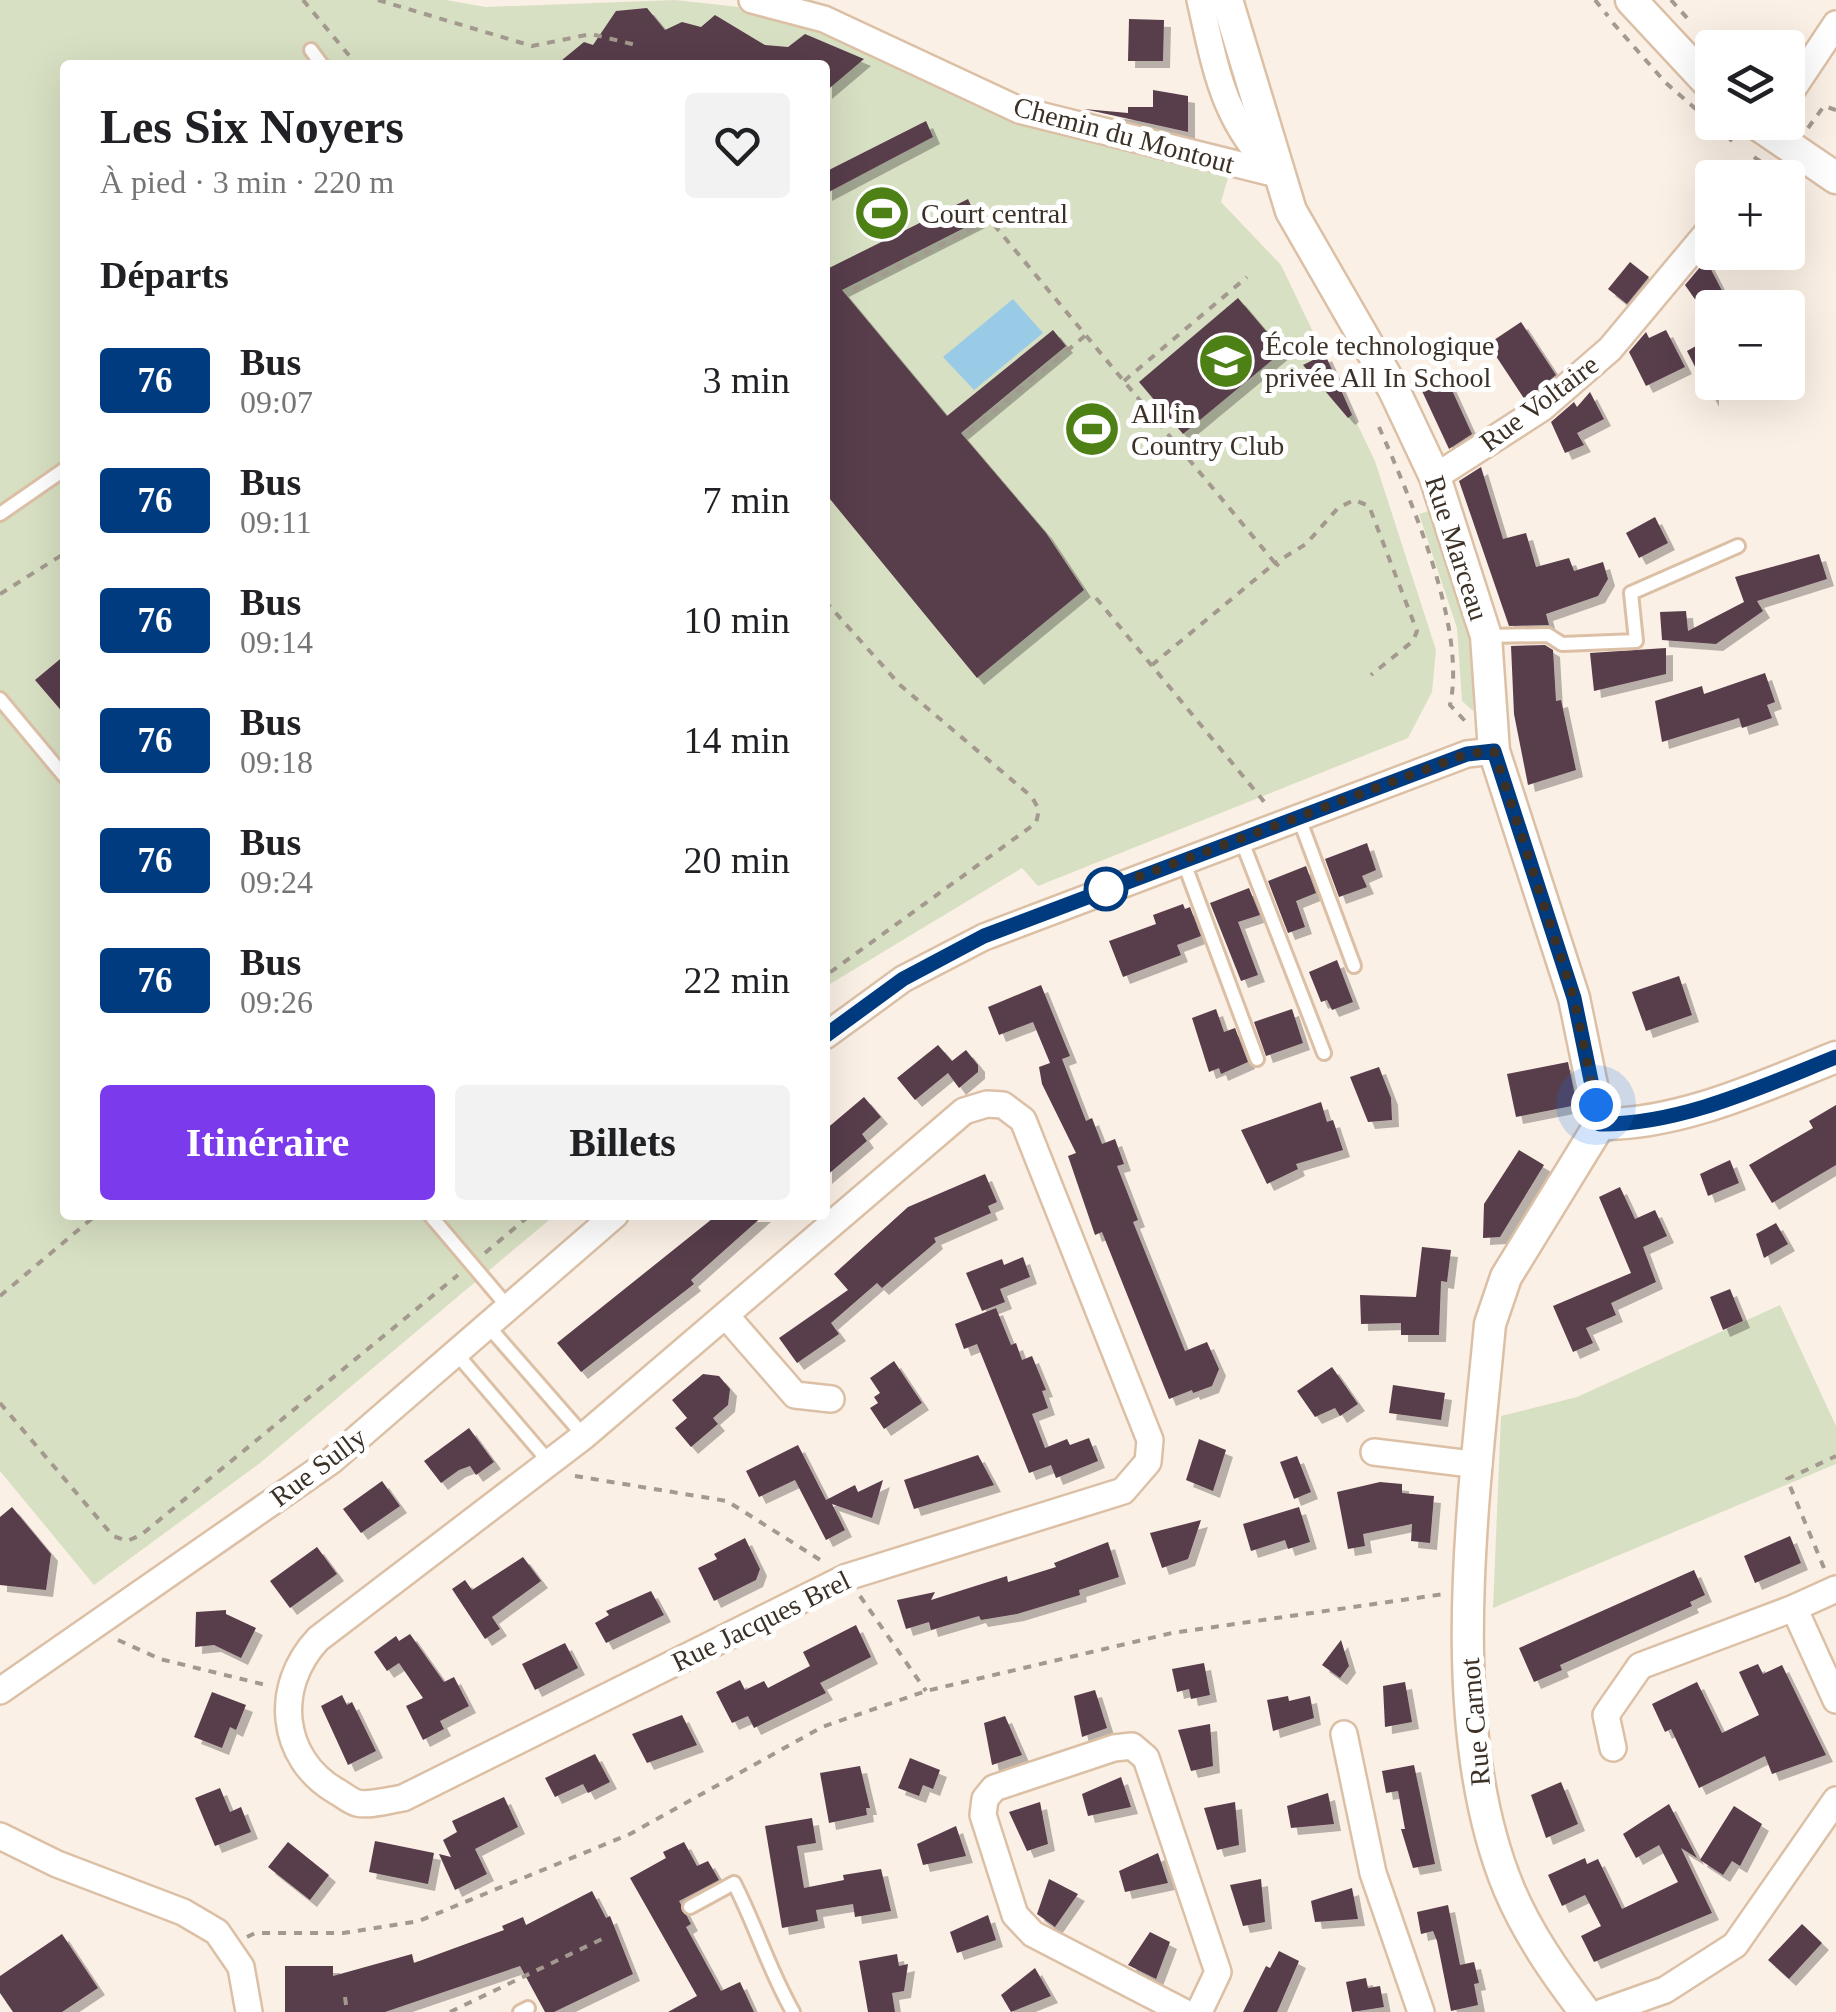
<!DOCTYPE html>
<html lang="fr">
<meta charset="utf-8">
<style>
body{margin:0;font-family:"Times New Roman",serif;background:#f2f2f2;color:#202124;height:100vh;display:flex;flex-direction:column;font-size:38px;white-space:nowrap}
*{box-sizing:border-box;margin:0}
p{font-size:32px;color:#757577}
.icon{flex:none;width:55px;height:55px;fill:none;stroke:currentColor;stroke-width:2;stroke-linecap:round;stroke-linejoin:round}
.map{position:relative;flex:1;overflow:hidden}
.side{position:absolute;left:60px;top:60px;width:770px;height:1160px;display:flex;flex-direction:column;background:#fff;border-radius:10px;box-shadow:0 10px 40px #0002}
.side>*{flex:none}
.badge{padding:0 20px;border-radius:8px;font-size:35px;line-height:65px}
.tools{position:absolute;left:1695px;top:30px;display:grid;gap:20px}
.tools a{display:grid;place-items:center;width:110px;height:110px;border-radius:10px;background:#fff;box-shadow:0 10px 40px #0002;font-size:50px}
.you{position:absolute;width:50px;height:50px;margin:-25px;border:8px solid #fff;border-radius:50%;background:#1a73e8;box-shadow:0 0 0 15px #1a73e833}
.map>.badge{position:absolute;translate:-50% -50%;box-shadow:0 0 0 5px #fff}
h2{padding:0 40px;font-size:38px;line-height:90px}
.round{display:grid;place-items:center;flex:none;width:105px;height:105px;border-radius:10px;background:#f2f2f2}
.overview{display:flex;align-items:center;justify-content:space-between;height:170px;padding:0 40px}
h1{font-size:48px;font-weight:800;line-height:75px}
.primary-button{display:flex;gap:20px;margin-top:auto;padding:20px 40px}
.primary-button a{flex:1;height:115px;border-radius:10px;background:#7c3aed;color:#fff;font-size:40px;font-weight:800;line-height:115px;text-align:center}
.primary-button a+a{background:#f2f2f2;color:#202124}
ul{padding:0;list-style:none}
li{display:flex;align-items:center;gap:30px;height:120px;padding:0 40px}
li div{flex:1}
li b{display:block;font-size:38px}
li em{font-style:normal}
li .badge{min-width:110px;font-weight:700;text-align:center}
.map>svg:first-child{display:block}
</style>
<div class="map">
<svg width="1836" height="2012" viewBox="0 0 1836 2012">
<defs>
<filter id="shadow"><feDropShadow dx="7" dy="7" stdDeviation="0" flood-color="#0004"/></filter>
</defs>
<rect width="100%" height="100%" fill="#fbf0e5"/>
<g fill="#d8e0c3">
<path d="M0,0H446L486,7L675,0L748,8L842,35L1229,174L1221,202L1281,265L1375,461L1436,650L1432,692L1408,738L1038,886L1022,868L825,987V65H65V1215H555L260,1463L94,1585L0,1471Z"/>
<path d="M1432,510L1474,637L1473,711L1462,701L1457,628L1419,514Z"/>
<path d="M1780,1305L1836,1426V1464L1493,1608L1501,1416L1577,1397Z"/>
</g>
<path fill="#9acbe6" d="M1013,299L1043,333L974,390L943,357Z"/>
<g fill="#593c4c" filter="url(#shadow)">
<path d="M647,8L665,30L682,22L701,27L715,15L765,45L788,47L805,34L864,59L825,92V65H556L584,42L593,45L616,11Z"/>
<path d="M1129,19L1164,20L1163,61H1128Z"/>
<path d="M1153,90L1188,96V132L1084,109L1128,113V107H1153Z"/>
<path d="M926,121L933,137L825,194V172Z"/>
<path d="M968,199L978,221L842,290L947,416L1053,330L1066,346L961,433L1046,533L1084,590L977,678L825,493V270Z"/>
<path d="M1706,260L1731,308H1701L1685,285Z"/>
<path d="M1630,262L1649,277L1627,304L1608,289Z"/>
<path d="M1238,298L1283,351L1183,434L1139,382Z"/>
<path d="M1521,322L1556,375L1525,400L1488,344Z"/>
<path d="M1666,330L1685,367L1646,386L1629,352L1646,332L1649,338Z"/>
<path d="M1712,337V400L1687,351Z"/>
<path d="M1325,354L1352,415L1348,418L1303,365Z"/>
<path d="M1445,375L1472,434L1449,449L1422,391Z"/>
<path d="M1590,392L1604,419L1577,433L1584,445L1565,453L1551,422L1574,402L1577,407Z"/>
<path d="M1481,467L1503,539L1526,533L1536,567L1569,558L1574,571L1603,562L1608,579L1598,596L1546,614L1549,625L1509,626L1459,481Z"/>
<path d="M1655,517L1668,543L1639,558L1626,533Z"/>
<path d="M1819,554L1827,579L1757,601L1763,611L1716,644L1662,640L1660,612L1686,611L1688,631L1744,602L1735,577Z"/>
<path d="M1545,645L1553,650L1556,701L1561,700L1576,770L1528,785L1514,714L1511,646Z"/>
<path d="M1666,648V674L1594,691L1590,653Z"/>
<path d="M65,655V715L35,680Z"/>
<path d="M1765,673L1775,702L1767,705L1772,718L1742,728L1739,718L1662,742L1655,701L1702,686L1704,694Z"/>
<path d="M1367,843L1376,870L1362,876L1367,887L1339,897L1325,859Z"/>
<path d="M1306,866L1316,893L1296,901L1305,927L1288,933L1268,881Z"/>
<path d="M1249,888L1260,915L1238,922L1258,975L1241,981L1210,903Z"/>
<path d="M1183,904L1185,909L1190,907L1201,936L1177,945L1181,955L1123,977L1109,941L1156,924L1153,915Z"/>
<path d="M1337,960L1353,1002L1332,1010L1327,1000L1321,1002L1309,972Z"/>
<path d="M1679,976L1692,1015L1646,1031L1632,992Z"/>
<path d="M1041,985L1070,1056L1062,1059L1086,1121L1092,1118L1102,1144L1115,1139L1124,1164L1117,1166L1138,1220L1133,1222L1185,1351L1207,1342L1219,1369L1212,1386L1193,1393L1192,1390L1169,1399L1102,1232L1095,1235L1068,1156L1076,1153L1042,1084L1039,1067L1050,1063L1033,1022L999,1035L988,1007Z"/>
<path d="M1216,1009L1224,1032L1235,1028L1248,1062L1221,1074L1219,1068L1209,1072L1192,1018Z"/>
<path d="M1292,1009L1303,1043L1266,1056L1254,1022Z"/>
<path d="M938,1045L952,1061L966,1050L978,1065V1072L959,1088L948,1073L915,1100L897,1078Z"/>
<path d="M1568,1062L1577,1105L1516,1117L1507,1074Z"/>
<path d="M1379,1067L1391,1098L1392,1120L1368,1122L1350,1077Z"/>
<path d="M864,1097L881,1117L862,1134L867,1141L825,1177V1130Z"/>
<path d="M1321,1102L1327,1122L1333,1120L1343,1150L1296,1164L1298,1169L1267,1184L1241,1130Z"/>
<path d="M1836,1105V1165L1772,1203L1749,1165L1813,1128L1809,1121Z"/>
<path d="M1519,1150L1544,1165L1500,1237L1483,1238L1484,1204Z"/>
<path d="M1730,1160L1739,1183L1708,1196L1700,1174Z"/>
<path d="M985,1174L997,1202L988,1206L991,1213L934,1238L936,1242L882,1288L877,1283L831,1323L839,1334L797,1363L779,1338L848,1290L834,1274L908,1207Z"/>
<path d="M1620,1187L1635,1219L1655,1210L1667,1236L1643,1247L1656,1282L1611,1303L1616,1315L1586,1328L1593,1343L1573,1352L1553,1306L1631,1273L1599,1197Z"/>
<path d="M717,1215H764L691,1280L694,1284L581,1372L557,1343Z"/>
<path d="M1776,1223L1788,1244L1764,1258L1756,1234Z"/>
<path d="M1422,1247L1451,1250L1447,1282L1441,1281L1439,1335H1401V1323L1361,1324L1360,1295L1416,1297Z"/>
<path d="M1023,1257L1030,1277L1000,1289L1005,1302L982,1311L966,1273L1002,1259L1004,1265Z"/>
<path d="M1730,1289L1743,1321L1723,1330L1710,1297Z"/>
<path d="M996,1308L1011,1345L1016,1343L1022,1360L1032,1356L1046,1390L1042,1391L1048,1408L1032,1414L1045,1448L1067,1439L1070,1445L1089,1438L1098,1461L1056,1478L1051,1465L1029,1473L977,1344L964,1349L955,1324Z"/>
<path d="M894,1361L922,1403L884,1429L870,1408L878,1403L874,1397L880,1393L870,1378Z"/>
<path d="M1332,1367L1358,1404L1340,1416L1335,1408L1315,1417L1297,1391Z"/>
<path d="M703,1374L719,1376L730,1389L728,1405L713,1418L718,1424L691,1447L675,1428L687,1418L672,1400Z"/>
<path d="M1393,1385L1445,1393L1441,1420L1389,1413Z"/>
<path d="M469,1428L494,1462L476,1475L470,1466L459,1470L441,1483L424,1461Z"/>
<path d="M1199,1439L1226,1450L1213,1491L1186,1480Z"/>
<path d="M798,1445L826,1500L855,1485L858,1492L883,1480L872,1518L832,1504L845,1530L826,1540L795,1480L759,1497L746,1471Z"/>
<path d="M978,1455L994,1485L914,1509L904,1480Z"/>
<path d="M1297,1456L1311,1492L1294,1499L1280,1462Z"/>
<path d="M382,1481L400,1506L361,1533L343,1509Z"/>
<path d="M1380,1482L1402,1484V1493L1434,1496L1430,1543L1411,1541L1412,1524L1363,1534L1365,1546L1348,1549L1337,1492Z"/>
<path d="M12,1507L51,1554L46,1590L0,1585V1517Z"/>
<path d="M1299,1507L1310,1542L1288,1549L1285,1540L1251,1551L1243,1524Z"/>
<path d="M1201,1520L1188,1559L1162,1568L1150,1533Z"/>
<path d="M1790,1536L1801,1563L1755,1583L1744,1556Z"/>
<path d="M745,1538L760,1569L756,1580L714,1601L698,1568L717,1559L714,1554Z"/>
<path d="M1108,1542L1119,1577L1079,1590L1080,1595L1017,1614L981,1620L979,1616L931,1630L929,1622L906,1629L897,1600L935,1592L931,1600L1007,1576L1008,1582L1056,1567L1054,1563Z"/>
<path d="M317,1547L337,1574L290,1608L270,1581Z"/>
<path d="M523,1557L541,1581L492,1617L500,1629L485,1639L452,1589L465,1580L472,1590Z"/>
<path d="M1694,1570L1705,1595L1690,1602L1692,1606L1560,1665L1562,1670L1534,1682L1519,1648Z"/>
<path d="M651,1591L664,1615L606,1643L595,1623L609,1615L606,1611Z"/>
<path d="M226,1610V1614L256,1628L241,1658L214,1645L195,1647L196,1612Z"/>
<path d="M856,1625L871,1657L820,1683L826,1693L754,1728L748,1716L732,1723L716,1692L740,1680L745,1690L764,1681L768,1688L810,1666L803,1652Z"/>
<path d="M410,1634L444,1682L454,1677L469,1706L440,1721L444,1729L423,1740L406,1706L423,1698L399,1663L387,1671L374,1652L396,1636L399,1641Z"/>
<path d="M1341,1640L1349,1666L1340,1678L1322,1665Z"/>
<path d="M565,1643L578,1668L535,1690L522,1664Z"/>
<path d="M1204,1663L1210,1695L1191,1699L1189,1689L1177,1692L1172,1669Z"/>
<path d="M1758,1664L1763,1674L1782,1665L1826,1755L1772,1774L1765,1756L1699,1788L1671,1729L1665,1732L1652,1704L1697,1682L1722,1733L1759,1715L1739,1672Z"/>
<path d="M1405,1682L1412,1722L1385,1727L1383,1686Z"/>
<path d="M1095,1690L1107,1728L1082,1737L1074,1696Z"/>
<path d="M212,1692L246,1705L236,1730L230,1727L222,1748L194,1737Z"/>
<path d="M342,1695L347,1705L352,1702L376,1751L348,1765L321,1706Z"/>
<path d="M1288,1696L1289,1701L1310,1696L1314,1718L1273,1731L1267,1700Z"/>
<path d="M682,1715L697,1745L647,1763L632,1734Z"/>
<path d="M1005,1716L1022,1755L992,1765L984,1723Z"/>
<path d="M1210,1724L1213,1766L1191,1771L1178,1730Z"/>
<path d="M595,1754L610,1782L588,1793L583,1784L555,1797L545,1778Z"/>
<path d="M910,1758L940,1770L933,1789L923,1785L919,1796L898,1788Z"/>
<path d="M1414,1765L1435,1864L1413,1868L1401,1829H1405L1398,1791L1386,1793L1382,1771Z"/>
<path d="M860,1766L870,1808H866L867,1815L829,1823L820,1773Z"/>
<path d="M1121,1777L1131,1807L1088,1816L1082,1794Z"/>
<path d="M1561,1782L1578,1824L1546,1838L1531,1795Z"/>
<path d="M220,1788L230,1812L241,1807L251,1832L215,1846L195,1798Z"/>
<path d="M1328,1793L1334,1824L1291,1828L1287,1806Z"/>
<path d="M504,1797L518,1827L475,1849L487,1874L455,1890L439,1854L451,1857L443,1840L457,1832L452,1821Z"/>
<path d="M1040,1802L1048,1844L1027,1851L1009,1812Z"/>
<path d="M1235,1802L1239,1845L1217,1850L1204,1808Z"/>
<path d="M1669,1804L1697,1858L1681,1848L1712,1913L1594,1962L1581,1936L1601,1926L1585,1895L1562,1906L1548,1875L1585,1858L1587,1864L1598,1859L1622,1909L1678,1882L1659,1845L1636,1858L1623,1834Z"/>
<path d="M1734,1806L1762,1824L1740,1866L1732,1861L1723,1875L1700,1860Z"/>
<path d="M812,1818L816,1843L797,1846L804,1888L844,1880L843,1875L881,1869L891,1911L855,1917L853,1904L816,1910L818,1921L782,1928L765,1826Z"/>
<path d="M956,1826L966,1856L923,1865L917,1844Z"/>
<path d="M375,1841L434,1853L428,1884L369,1872Z"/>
<path d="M288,1842L329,1875L310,1900L268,1867Z"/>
<path d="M684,1842L697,1866L708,1861L719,1880L679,1901L691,1924L686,1927L721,1991L740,1982L754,2012H668L697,1996L630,1878L666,1858L663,1852Z"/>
<path d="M1158,1853L1168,1883L1125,1892L1119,1871Z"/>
<path d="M1049,1879L1078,1894L1055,1927L1037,1914Z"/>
<path d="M1261,1879L1265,1922L1243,1926L1230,1885Z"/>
<path d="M1352,1888L1358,1919L1315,1922L1311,1901Z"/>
<path d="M592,1891L606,1918L610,1916L633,1974L554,2012H545L520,1966L385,2012H285V1966H333V1976L412,1954L414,1963L504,1930L502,1926L523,1917L526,1925Z"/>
<path d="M1448,1905L1460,1965L1474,1962L1479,1983L1474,1984L1478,2005L1451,2011L1437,1941L1433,1931L1421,1934L1417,1912Z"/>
<path d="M988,1915L996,1940L957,1953L950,1932Z"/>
<path d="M1802,1924L1822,1943L1789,1979L1768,1960Z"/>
<path d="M1150,1932L1170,1942L1156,1979L1128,1965Z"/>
<path d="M62,1934L98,1988L62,2012H13L0,1993V1976Z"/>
<path d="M1279,1951L1299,1961L1277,2012H1243L1266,1966L1270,1968Z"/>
<path d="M897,1954L899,1966L908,1964L904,1991L892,1993L895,2012H868L859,1961Z"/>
<path d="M1035,1968L1051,1996L1011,2012L1001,1995Z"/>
<path d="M1366,1978L1368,1988L1380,1986L1384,2007L1352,2012L1346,1982Z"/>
</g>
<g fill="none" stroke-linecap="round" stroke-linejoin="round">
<g stroke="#dcc0a6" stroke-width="18">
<g id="service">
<path d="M311,50L322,65"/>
<path d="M0,514L65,469"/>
<path d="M1486,636L1548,635L1562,644L1636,641L1631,593L1738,546"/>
<path d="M0,699L65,777"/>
<path d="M1299,818L1354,966"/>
<path d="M1241,839L1324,1053"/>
<path d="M1183,860L1257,1059"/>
<path d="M430,1215L508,1307"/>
<path d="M488,1326L584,1436"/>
<path d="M456,1353L550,1463"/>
<path d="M690,1907L734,1883C756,1926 769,1970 793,2012"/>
<path d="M520,2012L528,2008"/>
</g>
</g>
<g stroke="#dcc0a6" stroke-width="30">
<g id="minor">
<path d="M752,0L824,19L1019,110L1277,174"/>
<path d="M1200,0C1216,70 1223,122 1277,174"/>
<path d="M1788,96L1836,24"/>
<path d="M1435,477L1542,408L1610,349L1712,227"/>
<path d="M825,1036L903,979L984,937L1467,754L1494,751"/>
<path d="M987,1104L1003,1105L1023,1120L1150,1440L1148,1462L1123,1491L847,1577L403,1798C390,1800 369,1806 357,1803C350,1801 342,1794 336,1791C280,1758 273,1687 318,1639L584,1436L964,1111Z"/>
<path d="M727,1317L795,1395L831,1399"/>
<path d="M1374,1452L1479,1465"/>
<path d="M1794,1608L1836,1589"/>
<path d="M0,1691L331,1461L615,1215"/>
<path d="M1344,1734L1373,1873L1421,2012"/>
<path d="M1613,1748L1606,1715L1640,1666L1794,1608L1836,1700"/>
<path d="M0,1836L57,1864L183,1912L217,1932L241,1967L249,2012"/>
<path d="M1184,2012L1033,1934L1015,1915L983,1815L985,1799L994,1788L1114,1748L1132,1746L1146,1758L1218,1972L1199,2012"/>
<path d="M1603,2012L1665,1990L1735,1945L1836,1800"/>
</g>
</g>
<g stroke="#dcc0a6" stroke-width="35">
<g id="tertiary">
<path d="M1227,0L1291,211L1394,390L1435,477L1486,636L1494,751L1574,998L1600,1124"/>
<path d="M1631,0L1712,87"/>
<path d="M1754,122L1836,178"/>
<path d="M1600,1124C1680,1125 1763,1086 1836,1057"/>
<path d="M1585,2012C1556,1974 1528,1934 1509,1889C1441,1725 1474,1498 1490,1324L1506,1277L1600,1124"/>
</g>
</g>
<g stroke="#a4998e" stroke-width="4" stroke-dasharray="8 8" stroke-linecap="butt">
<path d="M303,0L357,65"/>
<path d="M378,0L532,46L591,34L636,45"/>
<path d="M1595,0L1608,16"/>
<path d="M1671,0L1688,19"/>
<path d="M1613,23L1665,82L1738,146"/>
<path d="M1808,128L1824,106L1836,110"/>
<path d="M1754,157L1783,178"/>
<path d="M853,290L990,220L1275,563L1152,665"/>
<path d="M1124,381L1247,277"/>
<path d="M1379,427C1411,500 1467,628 1450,705L1466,722"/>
<path d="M968,433L1086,335"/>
<path d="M1279,566L1275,563L1306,544L1338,508L1354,500L1369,506L1417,631L1413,641L1371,675"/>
<path d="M0,594L65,553"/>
<path d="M1096,598L1266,804"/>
<path d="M825,601L900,685L1032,797L1039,810L1036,823L825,976"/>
<path d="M485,1253L530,1215"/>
<path d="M0,1296L96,1215"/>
<path d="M0,1403L113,1536L127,1541L141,1535L458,1275"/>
<path d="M575,1476L727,1501L825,1563"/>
<path d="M1824,1568L1787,1479L1836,1456"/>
<path d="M860,1596L926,1691"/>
<path d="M118,1640L160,1659L266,1685"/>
<path d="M247,1937L255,1933H343L419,1921L630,1834L822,1727L926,1691L1172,1633L1444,1594"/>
<path d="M345,1997L347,2012"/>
<path d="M450,2012L604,1938"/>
</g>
<use href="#service" stroke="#fff" stroke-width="12"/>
<use href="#minor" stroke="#fff" stroke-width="25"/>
<use href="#tertiary" stroke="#fff" stroke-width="30"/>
</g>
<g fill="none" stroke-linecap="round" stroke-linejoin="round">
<g stroke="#fff" stroke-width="22">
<path id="line" d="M825,1036L903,979L984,936L1467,754L1494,751L1574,998L1600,1124C1680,1125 1763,1086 1836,1057"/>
</g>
<use href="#line" stroke="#003b80" stroke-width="15"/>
<path stroke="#3c3127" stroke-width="10" stroke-dasharray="0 18" d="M1106,889L1467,754L1494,751L1574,998L1596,1105"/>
</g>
<defs>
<g id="stadium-disc" transform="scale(2.875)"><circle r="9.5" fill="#4e8115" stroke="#fff"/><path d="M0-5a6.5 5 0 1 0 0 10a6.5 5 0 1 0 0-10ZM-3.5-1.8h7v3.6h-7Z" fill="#fff"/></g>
<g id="school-disc" transform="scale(2.875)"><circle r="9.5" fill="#4e8115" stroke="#fff"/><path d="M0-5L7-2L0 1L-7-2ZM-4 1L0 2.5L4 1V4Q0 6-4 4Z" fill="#fff"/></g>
</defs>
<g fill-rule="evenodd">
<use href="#stadium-disc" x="882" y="213"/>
<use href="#school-disc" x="1226" y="361"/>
<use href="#stadium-disc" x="1092" y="429"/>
</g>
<circle fill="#fff" stroke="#003b80" stroke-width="5" cx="1106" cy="889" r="20"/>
<g text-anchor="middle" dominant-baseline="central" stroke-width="10" stroke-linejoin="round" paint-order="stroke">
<g font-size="28" fill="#3c3127" stroke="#fff">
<text transform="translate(1124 135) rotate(15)">Chemin du Montout</text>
<text transform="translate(1539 403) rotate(-37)">Rue Voltaire</text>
<text transform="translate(1457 548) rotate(72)">Rue Marceau</text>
<text transform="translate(318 1467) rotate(-37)">Rue Sully</text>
<text transform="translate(761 1621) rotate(-26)">Rue Jacques Brel</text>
<text transform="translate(1475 1722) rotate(-95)">Rue Carnot</text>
</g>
<g font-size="28" fill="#3c3127" stroke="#fff" text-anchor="start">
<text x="921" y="213">Court central</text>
<text x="1265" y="345">École technologique<tspan x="1265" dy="32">privée All In School</tspan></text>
<text x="1131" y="413">All in<tspan x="1131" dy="32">Country Club</tspan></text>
</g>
</g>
</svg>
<div class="tools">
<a><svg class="icon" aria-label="layers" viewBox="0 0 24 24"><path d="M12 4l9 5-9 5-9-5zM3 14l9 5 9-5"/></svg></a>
<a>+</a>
<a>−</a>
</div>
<div class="you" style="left:1596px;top:1105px"></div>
<section class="side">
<div class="overview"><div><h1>Les Six Noyers</h1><p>À pied · 3 min · 220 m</p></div><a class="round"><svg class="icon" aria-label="heart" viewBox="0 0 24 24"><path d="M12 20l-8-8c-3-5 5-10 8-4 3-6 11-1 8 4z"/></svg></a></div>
<h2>Départs</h2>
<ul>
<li><span class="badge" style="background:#003b80;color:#fff">76</span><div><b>Bus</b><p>09:07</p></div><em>3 min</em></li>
<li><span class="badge" style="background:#003b80;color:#fff">76</span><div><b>Bus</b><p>09:11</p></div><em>7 min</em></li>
<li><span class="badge" style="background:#003b80;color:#fff">76</span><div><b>Bus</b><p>09:14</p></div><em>10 min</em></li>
<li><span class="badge" style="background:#003b80;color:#fff">76</span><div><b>Bus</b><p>09:18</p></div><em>14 min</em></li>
<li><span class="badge" style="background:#003b80;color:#fff">76</span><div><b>Bus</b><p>09:24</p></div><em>20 min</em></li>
<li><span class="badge" style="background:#003b80;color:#fff">76</span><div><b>Bus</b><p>09:26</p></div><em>22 min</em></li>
</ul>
<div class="primary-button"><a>Itinéraire</a><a>Billets</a></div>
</section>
</div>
